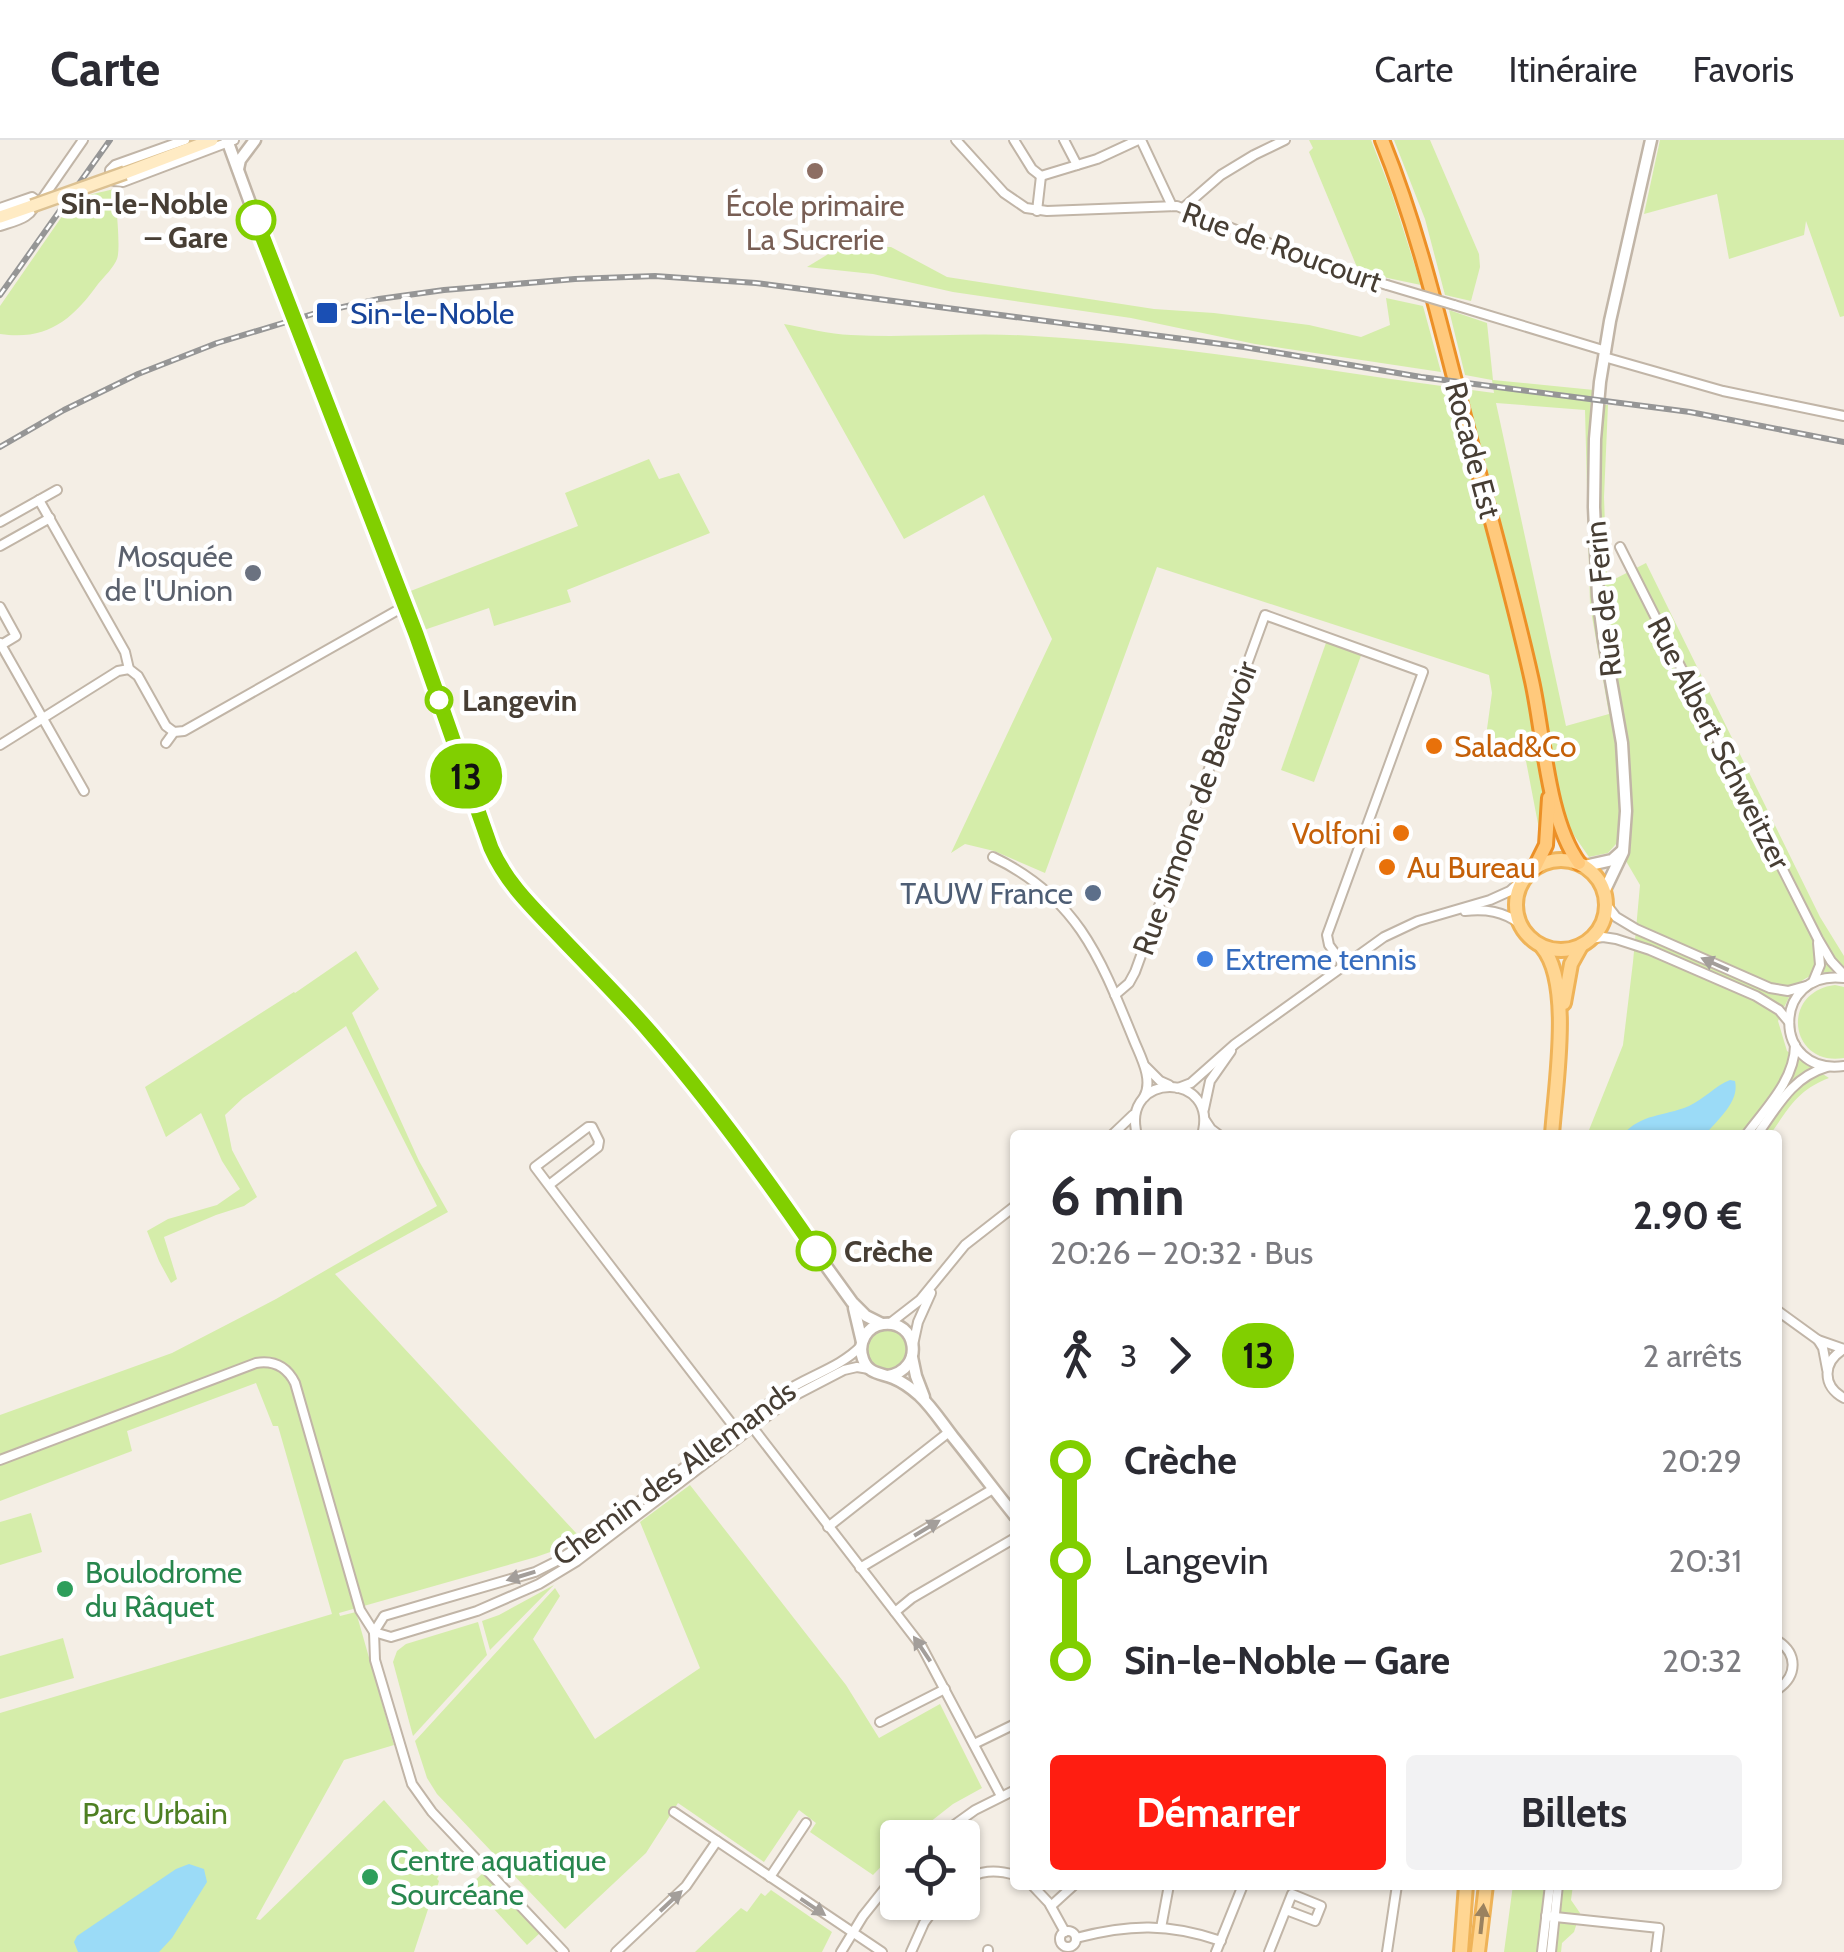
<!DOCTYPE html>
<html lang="fr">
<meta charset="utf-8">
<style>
body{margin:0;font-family:Cabin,sans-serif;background:#f2f2f3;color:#2b2b33;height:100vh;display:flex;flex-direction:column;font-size:38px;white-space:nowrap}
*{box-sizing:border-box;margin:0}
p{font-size:32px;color:#7c7c81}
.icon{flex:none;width:55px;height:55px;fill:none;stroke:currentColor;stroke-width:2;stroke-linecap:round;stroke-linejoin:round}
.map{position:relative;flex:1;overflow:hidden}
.drawer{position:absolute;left:1010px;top:990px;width:772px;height:760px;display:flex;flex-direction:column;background:#fff;border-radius:10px;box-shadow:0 2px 8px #0004}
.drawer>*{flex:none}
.badge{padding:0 20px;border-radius:32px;font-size:35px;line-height:65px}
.tools{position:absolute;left:880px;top:1680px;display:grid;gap:20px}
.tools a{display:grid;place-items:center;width:100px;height:100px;border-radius:10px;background:#fff;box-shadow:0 2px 8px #0004;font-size:50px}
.map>.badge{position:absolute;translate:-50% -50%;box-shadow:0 0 0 5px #fff}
.legs{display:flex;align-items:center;gap:15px;height:110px;padding:0 40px;font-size:32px}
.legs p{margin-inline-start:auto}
.summary{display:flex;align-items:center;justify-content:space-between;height:170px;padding:0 40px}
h1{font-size:55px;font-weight:800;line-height:75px}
.action{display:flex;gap:20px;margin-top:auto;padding:20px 40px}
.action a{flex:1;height:115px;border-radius:10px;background:#ff1d11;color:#fff;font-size:40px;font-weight:800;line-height:115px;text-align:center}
.action a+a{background:#f2f2f3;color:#2b2b33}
ul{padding:0 40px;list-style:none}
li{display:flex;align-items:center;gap:35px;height:100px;font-size:38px}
li i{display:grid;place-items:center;width:15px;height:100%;margin:0 12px;background:currentColor}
li i::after{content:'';width:25px;height:25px;margin:-12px;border:8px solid;border-radius:50%;background:#fff}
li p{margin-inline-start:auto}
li:first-child i{background:linear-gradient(#0000 50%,currentColor 0)}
li:last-child i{background:linear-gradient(currentColor 50%,#0000 0)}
header{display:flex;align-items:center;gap:60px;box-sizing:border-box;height:140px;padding:0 50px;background:#fff;border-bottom:2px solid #e1e1e2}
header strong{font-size:48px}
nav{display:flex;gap:55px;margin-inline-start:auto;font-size:35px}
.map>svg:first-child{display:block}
</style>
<header>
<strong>Carte</strong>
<nav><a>Carte</a><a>Itinéraire</a><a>Favoris</a></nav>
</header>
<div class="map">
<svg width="1844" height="1812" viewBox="0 0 1844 1812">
<rect width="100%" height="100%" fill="#f4eee5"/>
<g fill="#d5edaa" fill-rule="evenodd">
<path d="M1309,0H1371L1391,51L1421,145L1359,132L1309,12L1313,8Z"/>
<path d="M1394,0H1430L1479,114L1480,127L1471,161L1445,155L1425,79Z"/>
<path d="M1660,0H1844V176L1840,177L1806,81L1804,95L1729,119L1717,54L1644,74Z"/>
<path d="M114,49C116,61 121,109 117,119C114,127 104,137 98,144C72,180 47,201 0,194V166L74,59C88,54 100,53 114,49Z"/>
<path d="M840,107H891L947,137L1154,169L1214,173L1309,185L1361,197L1390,185L1386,158L1423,166L1441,232L1255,204L1131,178L953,152L873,134L807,127Z"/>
<path d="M1449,170L1487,183L1493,240L1594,250L1592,264L1608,265L1604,357L1607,443L1646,423L1820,777L1844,816V830C1797,835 1797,840 1778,881L1787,911L1829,938C1796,951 1789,968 1770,995H1587L1623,905L1633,822L1640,745L1616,704L1608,713L1589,717L1571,691L1539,689L1526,621L1486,596L1492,553L1489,535L1157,427L1045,733L994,711L965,704L951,713L1052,499L984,355L904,399L784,184C806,188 829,194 851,195C912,198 973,192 1034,196C1188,205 1341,234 1494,253L1492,240L1465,235ZM1496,263L1585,270L1590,465L1609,574L1566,586Z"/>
<path d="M649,319L659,339L679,333L710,393L567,450L571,462L494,486L489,468L424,490L408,452L578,386L565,353Z"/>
<path d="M1327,500L1362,513L1314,642L1281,630Z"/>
<path d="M356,811L379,849L352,873L419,1021L448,1072L335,1134L577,1394L556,1410L536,1417L339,1473L340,1476L356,1472L394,1605L344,1620L256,1779L260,1780L384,1660L443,1727L437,1739L439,1741L435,1754H433L414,1812H0V1573L332,1474L278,1286H273L256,1243L127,1291L132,1311L0,1361V1275L172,1213L276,1159L437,1066L346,886L243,958L225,975L232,1010L257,1057L244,1066L216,1075L164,1097L177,1139L171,1143L159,1121L147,1091L168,1079L217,1065L240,1049L222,1021L201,973L166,997L145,947L294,852L295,853Z"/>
<path d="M1835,845L1844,847V918C1790,927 1779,852 1835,845Z"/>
<circle cx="887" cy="1210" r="20"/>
<path d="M690,1345L846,1545L879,1598L940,1564L982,1648L953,1664L911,1697L898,1698L897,1710L873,1735L810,1692L816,1683L799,1670L764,1722L678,1663L646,1713L565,1789L437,1654L427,1638L415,1601L555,1448L560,1456L533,1499L595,1599L700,1528L640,1382Z"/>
<path d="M31,1373L42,1412L0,1425V1382Z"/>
<path d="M554,1445L490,1510L482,1481L499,1475Z"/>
<path d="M478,1482L487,1515L413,1596L393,1522L397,1511L406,1504Z"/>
<path d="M63,1498L74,1538L0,1559V1516Z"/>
<path d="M483,1733L540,1793L527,1805L471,1744Z"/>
<path d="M1513,1745H1573L1571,1760L1580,1773L1574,1792L1562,1803L1561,1812H1504Z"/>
<path d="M771,1750L832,1792L822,1812H695L741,1768L747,1772L761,1753L765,1756Z"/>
</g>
<g fill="#9bdbf7">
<path d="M1730,940L1735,941C1740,962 1717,980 1705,995H1622C1643,973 1662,977 1689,966C1704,959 1715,946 1730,940Z"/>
<path d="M189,1724L204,1729L207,1742L172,1798L159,1812H78L74,1802L77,1796L176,1729Z"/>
</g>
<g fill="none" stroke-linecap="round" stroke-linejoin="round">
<g stroke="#c1b5a7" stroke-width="12">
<g id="minor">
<path d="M185,0L115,25L110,30V36L114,41L123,42L234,0"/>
<path d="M956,0L1004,53L1026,68L1047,71L1177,66L1337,131L1387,145"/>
<path d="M1014,0L1032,29L1041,36L1097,19L1138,0"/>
<path d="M1064,0L1077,25"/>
<path d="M1141,0L1172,66"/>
<path d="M40,62L83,0"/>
<path d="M0,68L32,57L36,60C34,78 15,81 0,86"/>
<path d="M1183,68L1221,35L1254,15L1285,0"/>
<path d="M1037,71L1041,36"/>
<path d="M1454,165L1606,211"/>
<path d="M1604,217L1723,251L1844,276"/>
<path d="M39,360L125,512L129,529L138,536L166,586L174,592"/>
<path d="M0,382L57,350"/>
<path d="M0,406L50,378"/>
<path d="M1620,407L1818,799L1831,821L1844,835"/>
<path d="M0,467L16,496L1,505"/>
<path d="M0,503L84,651"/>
<path d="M166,603L174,592L184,591L405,466"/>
<path d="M0,605L118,531L129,529"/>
<path d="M993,717C1077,757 1100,817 1133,898C1140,916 1154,939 1144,957"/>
<path d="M1606,764L1616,777L1636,789L1770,848L1788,851L1806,846"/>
<path d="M1465,771C1486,769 1503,771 1520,784"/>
<path d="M1590,799L1603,797L1616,799L1650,810L1756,856L1779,870L1789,882"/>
<path d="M1844,838C1771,829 1771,936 1844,926"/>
<path d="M1813,842L1820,825L1818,803"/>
<path d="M1115,855L1129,843L1135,832L1265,475L1423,532L1327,795L1329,805L1343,824"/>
<path d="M1146,927L1160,941L1169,945"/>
<path d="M1178,948L1191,943L1235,904L1384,797L1418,781L1490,760L1510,751L1522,740"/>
<path d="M1204,969L1210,941L1231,911"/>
<path d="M1205,980L1211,989L1219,995"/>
<path d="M1112,995L1133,975"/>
<path d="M1137,995C1120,931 1220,931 1202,995"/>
<path d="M1746,995C1765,969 1795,940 1795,905"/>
<path d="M1757,995C1777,967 1792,937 1827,927"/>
<path d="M549,1045L598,1007L599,1001L592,987H588L535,1027C602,1116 670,1204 738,1292"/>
<path d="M1778,1171L1818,1200L1844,1209"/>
<path d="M889,1184L920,1160L965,1105L1015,1066"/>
<path d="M1818,1200L1823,1208L1827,1229"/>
<path d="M913,1205L918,1182L931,1153"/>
<path d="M1844,1209C1822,1222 1822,1246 1844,1258"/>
<path d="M750,1284L922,1507L1001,1656"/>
<path d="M0,1320L256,1223C274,1220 287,1227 295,1243L360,1470L374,1492"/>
<path d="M828,1387L949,1292"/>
<path d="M860,1428L993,1349"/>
<path d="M895,1472L912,1458L1015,1398"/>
<path d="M374,1492L391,1497L477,1471L539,1444L577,1421L794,1256L844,1230L857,1227L869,1229"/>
<path d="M1778,1501C1798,1514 1797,1536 1778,1549"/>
<path d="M880,1582L945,1549"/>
<path d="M974,1604L1015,1584"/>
<path d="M674,1672L882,1812"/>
<path d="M936,1698L975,1670L1015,1650"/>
<path d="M770,1737L806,1683"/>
<path d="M962,1742C980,1730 995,1729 1015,1735"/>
<path d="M1032,1745L1049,1763L1065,1792"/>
<path d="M1051,1766L1074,1745"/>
<path d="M1546,1776L1659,1788L1656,1812"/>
<path d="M1161,1788L1169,1745"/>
<circle cx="1068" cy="1799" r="8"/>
<path d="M1076,1798C1129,1784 1169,1783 1221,1801"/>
<path d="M988,1810V1812"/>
<path d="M564,1812L432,1672L412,1644L375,1520L374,1492L384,1476L535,1432L555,1422L587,1401L781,1254C807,1236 840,1228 861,1206"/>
<path d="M616,1812L686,1746L717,1701"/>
<path d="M841,1812L863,1776L898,1732"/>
<path d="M911,1812L924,1783L939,1762"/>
<path d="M1216,1812L1243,1745"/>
<path d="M1269,1812L1292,1754L1321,1766L1315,1781L1286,1770"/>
<path d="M1387,1812L1397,1745"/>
<path d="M1542,1812L1550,1745"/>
<path d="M1551,1812L1558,1745"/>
</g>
</g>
<g stroke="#c1b5a7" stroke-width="15">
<g id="tertiary">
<path d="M227,0L296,189L416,493L491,707L501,729L514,748L627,867L703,956L852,1162L866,1176L882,1184"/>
<path d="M238,29L240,20L255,0"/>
<path d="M1585,726L1612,720L1622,711"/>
<path d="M1604,752L1623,712L1626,671L1622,603L1604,501L1598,456L1594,367L1595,299L1600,242L1610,181L1651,0"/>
<path d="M854,1168L862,1202"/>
<path d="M912,1217L916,1236L924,1257"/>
<path d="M888,1236C926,1229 917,1179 883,1184C867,1186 857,1203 863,1219C868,1234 881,1233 893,1238C903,1242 911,1248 919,1255C932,1267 942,1283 953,1297C974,1323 994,1350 1015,1376"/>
</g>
</g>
<g stroke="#dcc192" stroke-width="16">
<g id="secondary">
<path d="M125,33L212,0"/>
<path d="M0,77L32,66"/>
</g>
</g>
<g stroke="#efb358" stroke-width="18">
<g id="primary">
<circle cx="1561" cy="765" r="45"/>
<path d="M1542,807C1573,843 1555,948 1552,995"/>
<path d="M1564,863L1571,824L1581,806"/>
<path d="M1461,1812L1466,1745"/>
<path d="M1478,1812L1486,1745"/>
</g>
</g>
<g stroke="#ec9027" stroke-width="18">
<g id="trunk">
<path d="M1382,0C1419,91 1441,188 1466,284C1488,369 1513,455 1532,541C1544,595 1547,679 1579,723"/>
<path d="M1535,727L1546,705L1549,658"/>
</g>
</g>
<use href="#minor" stroke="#fff" stroke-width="8"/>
<use href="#tertiary" stroke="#fff" stroke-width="10"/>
<use href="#secondary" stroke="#ffebc4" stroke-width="11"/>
<use href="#primary" stroke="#ffd693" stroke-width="12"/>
<use href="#trunk" stroke="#ffc97c" stroke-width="12"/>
<g stroke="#969696" stroke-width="6">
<g id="rail">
<path d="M0,155L110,0"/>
<path d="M0,307L64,270L138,234L217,203L316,173L379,159L444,150L575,139L655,136L756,143L1244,207L1421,237L1690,272L1844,302"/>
</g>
</g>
<use href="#rail" stroke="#fff" stroke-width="2.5" stroke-dasharray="8" stroke-linecap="butt"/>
<g stroke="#c1b5a7" stroke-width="12" stroke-linecap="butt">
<path id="minor-bridge" d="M1387,145L1454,165"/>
</g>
<g stroke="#dcc192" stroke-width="16" stroke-linecap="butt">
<path id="secondary-bridge" d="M32,66L125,33"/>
</g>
<use href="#minor-bridge" stroke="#fff" stroke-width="8"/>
<use href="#secondary-bridge" stroke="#ffebc4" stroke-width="11"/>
</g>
<defs><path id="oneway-solid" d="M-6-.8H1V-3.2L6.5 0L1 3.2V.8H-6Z" transform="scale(2.5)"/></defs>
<g fill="#a39e9a">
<use href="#oneway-solid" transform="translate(1715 824) rotate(-156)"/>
<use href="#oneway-solid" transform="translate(927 1388) rotate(-31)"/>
<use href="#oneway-solid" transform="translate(521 1436) rotate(163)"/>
<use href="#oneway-solid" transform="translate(922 1509) rotate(-124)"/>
<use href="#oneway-solid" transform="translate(671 1761) rotate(-43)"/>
<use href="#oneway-solid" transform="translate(813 1767) rotate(34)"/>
</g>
<use fill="#9a825f" href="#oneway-solid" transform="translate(1482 1779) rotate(-84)"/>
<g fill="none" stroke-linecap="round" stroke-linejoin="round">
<g stroke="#fff" stroke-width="22">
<path id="line-1" d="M256,80L416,494L491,708C506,742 530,765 555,791C587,825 620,857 650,892C710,961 764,1035 816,1111"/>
</g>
<use href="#line-1" stroke="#81cf00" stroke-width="15"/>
</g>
<circle fill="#8d6e63" stroke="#fff" stroke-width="4" cx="815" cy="31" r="10"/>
<g fill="#fff" stroke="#81cf00" stroke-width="5">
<circle cx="256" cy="80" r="18"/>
<circle cx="439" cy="560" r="12"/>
<circle cx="816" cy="1111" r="18"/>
</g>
<rect fill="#1a4fb4" stroke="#fff" stroke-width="4" x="315" y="161" width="24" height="24" rx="5"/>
<circle fill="#6b7280" stroke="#fff" stroke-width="4" cx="253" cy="433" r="10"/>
<g fill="#e8710a" stroke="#fff" stroke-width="4">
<circle cx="1434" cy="606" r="10"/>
<circle cx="1401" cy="693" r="10"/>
<circle cx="1387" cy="727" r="10"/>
</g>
<circle fill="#5c6f8a" stroke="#fff" stroke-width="4" cx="1093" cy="753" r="10"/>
<circle fill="#3f7fe0" stroke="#fff" stroke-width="4" cx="1205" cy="819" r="10"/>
<g fill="#2e9e5b" stroke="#fff" stroke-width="4">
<circle cx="65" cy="1449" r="10"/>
<circle cx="370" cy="1737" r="10"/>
</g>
<g text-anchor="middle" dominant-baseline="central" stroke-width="9" stroke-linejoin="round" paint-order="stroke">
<g font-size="30" font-weight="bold" fill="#473e34" stroke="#fff" text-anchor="start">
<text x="228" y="63" text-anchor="end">Sin-le-Noble<tspan x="228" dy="34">– Gare</tspan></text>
<text x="462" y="560">Langevin</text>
<text x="844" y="1111">Crèche</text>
</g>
<g font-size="30" fill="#785e54" stroke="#fff">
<text x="815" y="65">École primaire<tspan x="815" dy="34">La Sucrerie</tspan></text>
</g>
<g font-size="30" fill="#473e34" stroke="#fff">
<text transform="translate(1282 107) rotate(20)">Rue de Roucourt</text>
<text transform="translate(1473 310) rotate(75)">Rocade Est</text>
<text transform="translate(1603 459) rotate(-96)">Rue de Ferin</text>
<text transform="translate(1719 603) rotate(63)">Rue Albert Schweitzer</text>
<text transform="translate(1195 668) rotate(-70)">Rue Simone de Beauvoir</text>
<text transform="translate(674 1333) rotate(-36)">Chemin des Allemands</text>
</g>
<g font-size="30" fill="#164399" stroke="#fff" text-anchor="start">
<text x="350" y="173">Sin-le-Noble</text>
</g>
<g font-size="30" fill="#5b616d" stroke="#fff" text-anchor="end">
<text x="233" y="416">Mosquée<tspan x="233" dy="34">de l'Union</tspan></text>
</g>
<g font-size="30" fill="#c56008" stroke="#fff" text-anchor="start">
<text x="1454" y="606">Salad&amp;Co</text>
<text x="1381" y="693" text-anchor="end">Volfoni</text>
<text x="1407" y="727">Au Bureau</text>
</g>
<g font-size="30" fill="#4e5e75" stroke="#fff" text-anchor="end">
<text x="1073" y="753">TAUW France</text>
</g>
<g font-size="30" fill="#366cbe" stroke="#fff" text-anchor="start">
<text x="1225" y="819">Extreme tennis</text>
</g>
<g font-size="30" fill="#27864d" stroke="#fff" text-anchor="start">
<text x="85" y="1432">Boulodrome<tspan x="85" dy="34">du Râquet</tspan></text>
<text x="390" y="1720">Centre aquatique<tspan x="390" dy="34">Sourcéane</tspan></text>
</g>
<g font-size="30" fill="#4e7f22" stroke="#fff">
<text x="155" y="1673">Parc Urbain</text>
</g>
</g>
</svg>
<div class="tools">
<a><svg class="icon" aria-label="locate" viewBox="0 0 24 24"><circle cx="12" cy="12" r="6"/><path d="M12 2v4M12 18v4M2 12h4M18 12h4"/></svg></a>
</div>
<b class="badge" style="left:466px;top:636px;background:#81cf00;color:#111">13</b>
<section class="drawer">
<div class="summary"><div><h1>6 min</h1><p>20:26 – 20:32 · Bus</p></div><b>2.90 €</b></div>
<div class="legs"><svg class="icon" aria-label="walk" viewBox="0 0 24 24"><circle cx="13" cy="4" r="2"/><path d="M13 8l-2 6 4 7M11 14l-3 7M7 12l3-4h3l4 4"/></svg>3<svg class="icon" aria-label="forward" viewBox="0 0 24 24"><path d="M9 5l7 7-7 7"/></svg><b class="badge" style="background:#81cf00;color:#111">13</b><p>2 arrêts</p></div>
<ul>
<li><i style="color:#81cf00"></i><b>Crèche</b><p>20:29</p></li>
<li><i style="color:#81cf00"></i><span>Langevin</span><p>20:31</p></li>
<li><i style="color:#81cf00"></i><b>Sin-le-Noble – Gare</b><p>20:32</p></li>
</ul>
<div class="action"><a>Démarrer</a><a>Billets</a></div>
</section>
</div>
